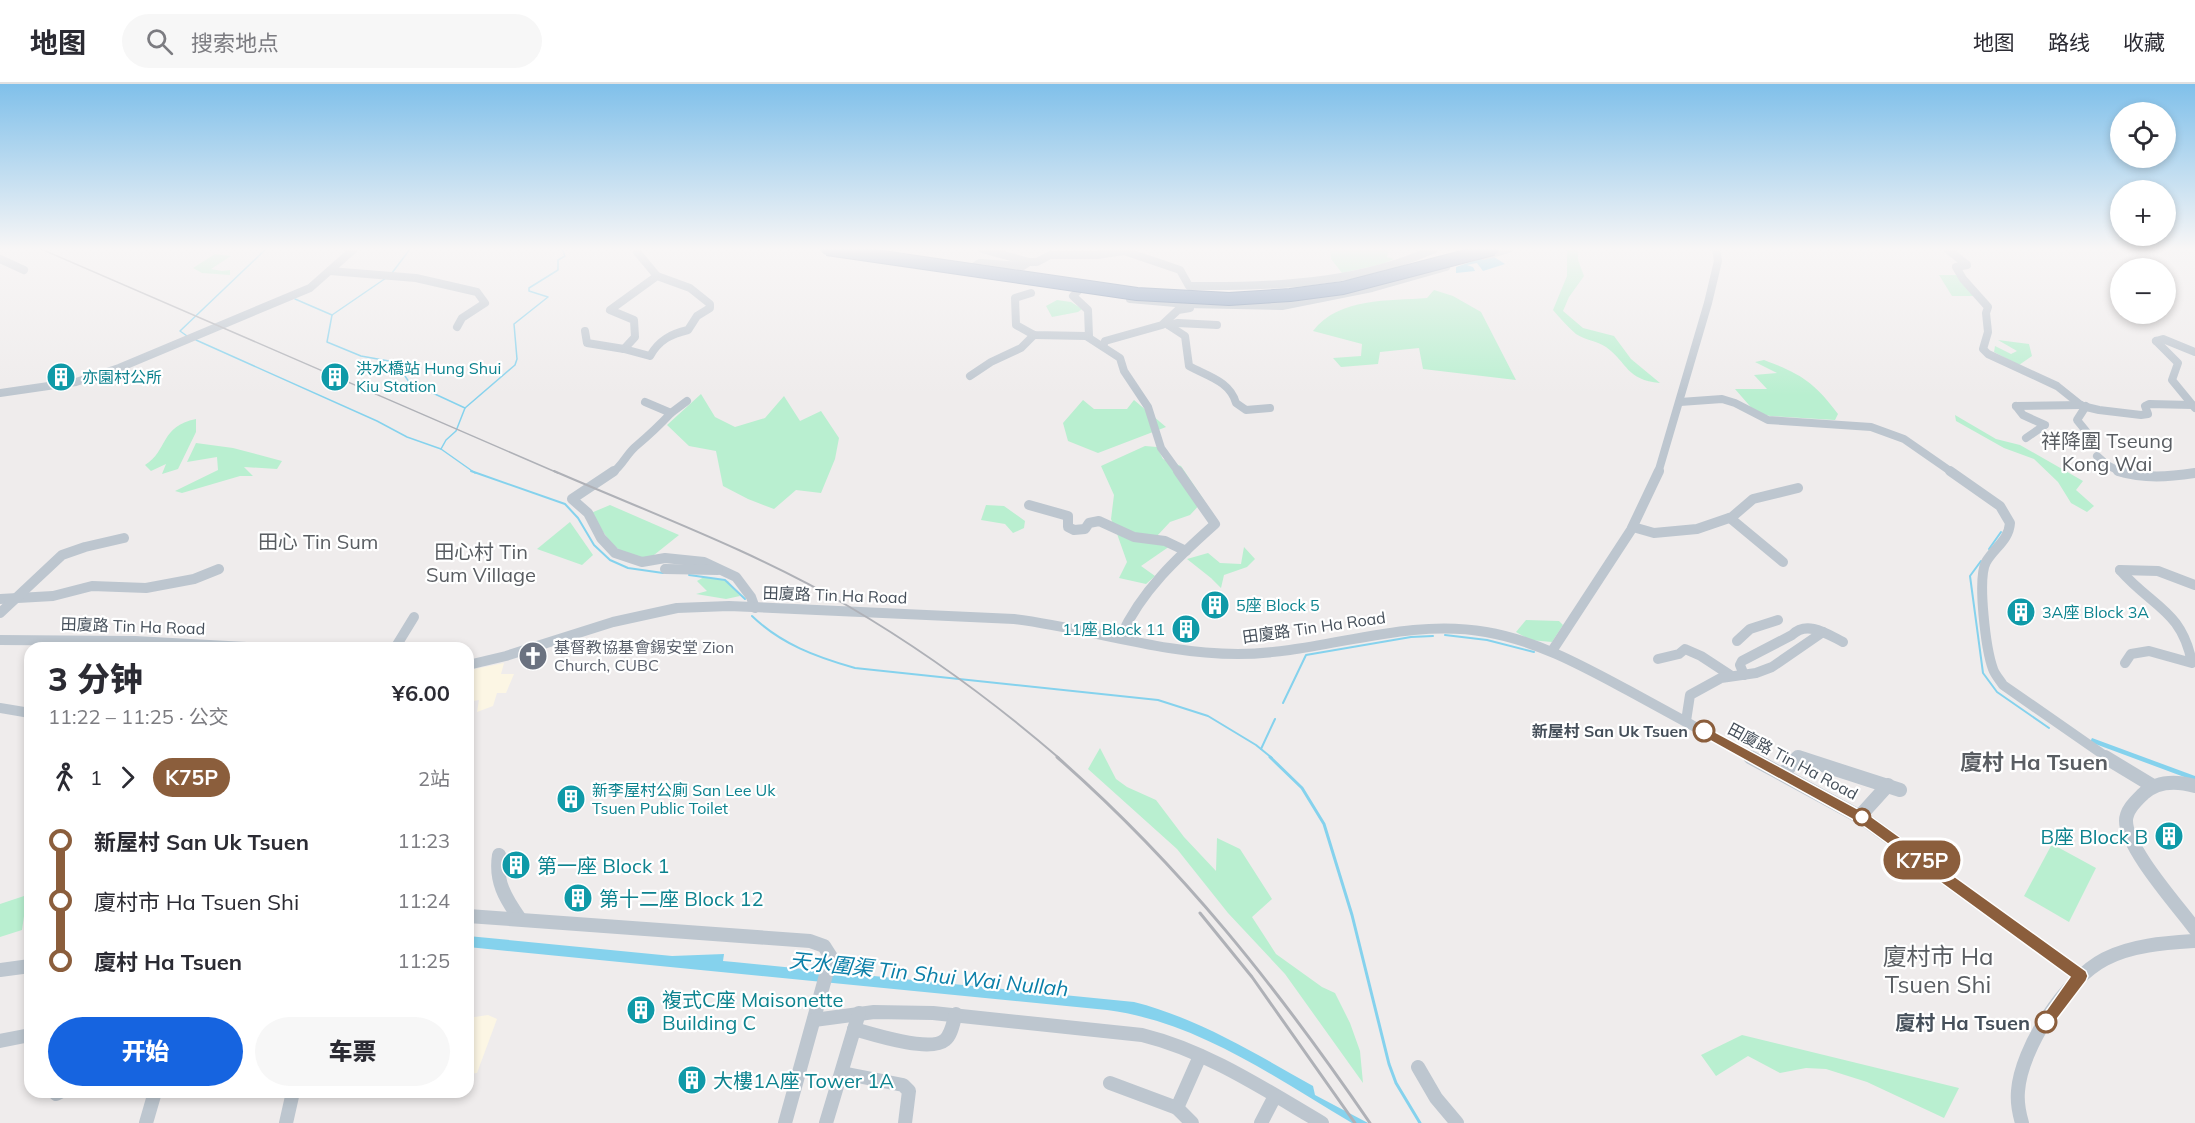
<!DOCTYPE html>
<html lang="zh">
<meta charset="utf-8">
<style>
body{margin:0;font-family:Mulish,"Noto Sans SC",sans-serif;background:#f7f7f7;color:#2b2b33;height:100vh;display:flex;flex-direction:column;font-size:22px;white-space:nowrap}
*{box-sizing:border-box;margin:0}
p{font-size:20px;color:#7c7c81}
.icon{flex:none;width:33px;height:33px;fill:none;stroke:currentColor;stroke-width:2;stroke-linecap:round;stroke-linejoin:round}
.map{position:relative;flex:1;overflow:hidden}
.sheet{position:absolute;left:24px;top:558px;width:450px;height:456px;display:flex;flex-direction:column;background:#fff;border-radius:18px;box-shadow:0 3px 9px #0003}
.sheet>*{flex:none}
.badge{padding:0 12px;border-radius:20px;font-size:21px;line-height:39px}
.tools{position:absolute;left:2110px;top:18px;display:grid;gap:12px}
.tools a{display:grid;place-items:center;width:66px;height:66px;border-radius:50%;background:#fff;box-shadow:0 3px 9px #0003;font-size:30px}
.map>.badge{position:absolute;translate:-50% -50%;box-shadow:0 0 0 3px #fff}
.legs{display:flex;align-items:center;gap:9px;height:66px;padding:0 24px;font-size:20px}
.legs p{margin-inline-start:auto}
.head{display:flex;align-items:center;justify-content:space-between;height:102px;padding:0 24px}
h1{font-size:33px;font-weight:800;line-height:45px}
.primary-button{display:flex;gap:12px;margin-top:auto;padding:12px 24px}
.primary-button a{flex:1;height:69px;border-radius:36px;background:#1664e0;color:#fff;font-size:24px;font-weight:800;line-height:69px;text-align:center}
.primary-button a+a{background:#f7f7f7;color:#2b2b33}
ul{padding:0 24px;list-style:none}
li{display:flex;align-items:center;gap:21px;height:60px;font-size:22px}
li i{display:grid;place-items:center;width:9px;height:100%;margin:0 8px;background:currentColor}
li i::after{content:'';width:15px;height:15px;margin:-8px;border:4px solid;border-radius:50%;background:#fff}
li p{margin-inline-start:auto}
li:first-child i{background:linear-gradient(#0000 50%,currentColor 0)}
li:last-child i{background:linear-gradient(currentColor 50%,#0000 0)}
header{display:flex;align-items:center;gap:36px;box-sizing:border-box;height:84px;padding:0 30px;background:#fff;border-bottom:2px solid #e1e1e2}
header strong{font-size:28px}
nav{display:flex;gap:33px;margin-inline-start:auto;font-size:21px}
.search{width:420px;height:54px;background:#f7f7f7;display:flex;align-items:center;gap:15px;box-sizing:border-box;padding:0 21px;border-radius:33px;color:#7c7c81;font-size:22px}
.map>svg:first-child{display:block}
</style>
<header>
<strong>地图</strong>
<div class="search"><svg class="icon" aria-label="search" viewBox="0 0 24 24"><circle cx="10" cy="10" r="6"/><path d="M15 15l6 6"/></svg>搜索地点</div>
<nav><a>地图</a><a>路线</a><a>收藏</a></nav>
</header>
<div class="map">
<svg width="2195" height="1039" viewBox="0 0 2195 1039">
<rect width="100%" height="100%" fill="#efecec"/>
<g fill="#fcf6e4">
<path d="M504,579L501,590H514L506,609H497L493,622L477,628L479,616L468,618L470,586Z"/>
<path d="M488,931L497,935L477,989L468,990V934Z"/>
</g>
<g fill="#b9efd0">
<path d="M1330,165H1389L1387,173L1394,175L1382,180L1342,189L1331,175Z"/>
<path d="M1567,165H1578V176L1584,192L1569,213L1563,227L1583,244L1614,252L1631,275L1660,299C1626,296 1628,279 1606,263C1597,257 1585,256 1576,250C1568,243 1560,234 1553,226L1567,192Z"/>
<path d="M215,170L231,172L211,185L222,187L230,186V191L202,189L193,184Z"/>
<path d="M1939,191H1956L1975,212H1952Z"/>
<path d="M1434,206L1453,212L1481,228L1516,296L1423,285L1419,264L1380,268L1378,280L1341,283L1333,274L1361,272L1362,260L1313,247C1339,213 1389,217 1427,214Z"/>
<path d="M1057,216L1071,218L1082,225L1078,228L1052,233L1046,222Z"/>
<path d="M1998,256L2029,260L2032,272L2019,281L1994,268L1995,262L2011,270L2017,267Z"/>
<path d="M1764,276C1801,290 1814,298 1838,330L1835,336L1770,332L1755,328L1735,305H1767L1754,291L1777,289L1755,278Z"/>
<path d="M701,310L715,333L735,343L765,334L784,312L800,337L821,327L839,354L835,375L821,409L796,406L774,425L748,415L723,402L716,367L689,362L667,341Z"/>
<path d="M1083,316L1094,325H1127L1134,316L1166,343L1098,369L1068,357L1063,339Z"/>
<path d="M1955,331L1996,355L2020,361L2083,397L2076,406L2094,422L2087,428L2071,419L2058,398L2034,375L2004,364L1956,337Z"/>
<path d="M196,335V348L178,385L162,390L166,380L151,387L145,381C168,367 160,342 196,335Z"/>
<path d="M196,359L233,364L282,377L277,385L244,383L253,392H240L182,409L175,407L218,386L217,373L187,378Z"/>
<path d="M1145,362L1157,363L1163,375L1181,382L1204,416L1190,431L1170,438L1156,453L1151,454L1114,442L1111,435L1114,411L1101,382Z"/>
<path d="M610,421L679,451L649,475C614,472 609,456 591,429Z"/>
<path d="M986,421L1004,422L1025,437L1024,444L1013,449L1005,440L981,436Z"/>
<path d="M570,438L593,471L582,481L537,465Z"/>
<path d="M1116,447L1170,462L1141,482L1155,492L1146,500L1119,494L1127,478Z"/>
<path d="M1244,463L1255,475L1247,483L1224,491L1221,504L1211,494L1187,475L1208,469L1220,479L1241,480Z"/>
<path d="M704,493L728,497L740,512L726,515L696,510L707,507L697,497Z"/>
<path d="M1526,536L1559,537L1563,541L1552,558L1530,556L1516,548Z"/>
<path d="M1100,664L1116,695L1127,703L1156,716L1184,753L1216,787L1217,754L1240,765L1272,815L1252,833L1276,870L1322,903L1335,909L1350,939L1360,967L1363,999L1285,890L1228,829L1177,765L1088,685Z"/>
<path d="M2052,760L2096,784L2069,838L2024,812Z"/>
<path d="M27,811L22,846L0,853V820Z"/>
<path d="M1742,951L1959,1004L1944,1034L1867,998L1826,985L1806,984L1780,989L1748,972L1716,992L1701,971Z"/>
</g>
<g fill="#85d2ed">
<path d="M1491,171L1505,180L1483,187L1477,179L1467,181L1473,183L1475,187L1456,189V183Z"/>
<path d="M2092,654L2195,692V697L2090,658Z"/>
<path d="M468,852L672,872L724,870L723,877L734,878L1134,918C1198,934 1256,970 1313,1002L1315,1011L1368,1039H1352C1274,993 1198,938 1107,926L468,863Z"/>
</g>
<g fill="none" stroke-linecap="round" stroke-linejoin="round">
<g stroke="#85d2ed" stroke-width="1.5">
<path d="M392,189L410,165"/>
<path d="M295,215L332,231"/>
<path d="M332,231L327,258L361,272L400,279L405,284V292L409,298L465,324"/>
<path d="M332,231L386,194"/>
<path d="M187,252L180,247L266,165"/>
<path d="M196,256L377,337L407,353L441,365L475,389"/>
<path d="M441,365L446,356L456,347L465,324L515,281L517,275L514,240L548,213L529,207V204L558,186V176L565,172L562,165"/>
</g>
<g stroke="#85d2ed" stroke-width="2">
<path d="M471,387L565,420L578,434L594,461L610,476L628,484L663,489"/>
<path d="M1989,465L2001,448"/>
<path d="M1981,477L1970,492L1983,589L1997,608L2049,644"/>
<path d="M689,491L725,496L745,515"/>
<path d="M752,532C781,560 816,573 855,584L1158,616L1208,632L1256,661L1272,674"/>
<path d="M1445,551L1487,556L1534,568"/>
<path d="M1283,619L1306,571L1411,553L1433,552"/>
<path d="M1261,665L1275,635"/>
</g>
<path stroke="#85d2ed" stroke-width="3" d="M1270,673L1302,704L1324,740L1352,831L1389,980L1396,999L1420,1039"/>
<g stroke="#bdc6cf" stroke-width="8">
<path d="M638,165L637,168L657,192"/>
<path d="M982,165L1029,178H1037L1050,171H1097L1124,167L1180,186L1189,202C1271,203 1358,200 1434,165"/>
<path d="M1947,165L1966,180"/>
<path d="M1484,172L1509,165"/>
<path d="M0,175L24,186"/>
<path d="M1967,181L1956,183L1963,195L1988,223L1986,229L1988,248L1983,265L1988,270L2057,302L2082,322L2099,326L2141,331L2148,330L2145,322L2149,320L2192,321"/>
<path d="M330,187L416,194L477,208L485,219L462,234L457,243"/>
<path d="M979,190L974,187L975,182L980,179L1023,182L1029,178"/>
<path d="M657,192L690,204L710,220V224L697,232L688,246C671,250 659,256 650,272L624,265L635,253L634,236L610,226Z"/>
<path d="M1078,207L1073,212L1088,226L1089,253"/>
<path d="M1031,209L1015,214L1016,241L1034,251L1086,252L1120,274L1124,287L1148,323L1161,364L1179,389"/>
<path d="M1130,215L1187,220L1282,222L1372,204L1446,183"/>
<path d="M1165,239L1185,252L1189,282C1207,292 1230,297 1236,319L1246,326L1270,324"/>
<path d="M1169,241L1178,239L1217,241"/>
<path d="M585,247L587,259L624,265"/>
<path d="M2156,257L2178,279L2172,296L2195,324"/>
<path d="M2156,257L2163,255L2195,268"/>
<path d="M1103,262L1105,257L1162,241L1178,226L1190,224"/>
<path d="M970,292L991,278L1021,264L1034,251"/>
<path d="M0,309L76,298L119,284L310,204L354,165"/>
<path d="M1680,318L1722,315L1735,319L1768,336L1871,343L1904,355L1953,389"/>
<path d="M2016,322L2081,321"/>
<path d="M2016,322L2023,331L2045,341L2026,354"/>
<path d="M2086,322L2077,336L2094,357"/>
<path d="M671,329L687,317"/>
<path d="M2097,372L2107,381L2123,389"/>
<path d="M612,389C622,382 626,371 635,363C648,352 659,342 671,329L645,318"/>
<path d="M1658,389L1708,219L1718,177L1716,165"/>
</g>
<g stroke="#bdc6cf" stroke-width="10">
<path d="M614,387L572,415L588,429L601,454L615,469L642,478L665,474L704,478L736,493L751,513L755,524"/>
<path d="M1950,387L2000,422L2010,439C2009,456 1994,464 1986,478C1977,495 1986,566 1993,585C1995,591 2000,596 2003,601L2108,674"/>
<path d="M2118,387C2144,395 2169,393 2195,389"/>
<path d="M1029,421L1068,432V443L1074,446L1085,445L1089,439L1099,437L1134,453L1165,457L1186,467"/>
<path d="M1730,434L1783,478"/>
<path d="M1633,443L1654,449L1697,445L1732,433L1753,415L1798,404"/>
<path d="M665,485L718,486"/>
<path d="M2120,486C2152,523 2182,526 2192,579L2149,567L2131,570L2125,579"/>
<path d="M2120,486L2158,487L2195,501"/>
<path d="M0,515L53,512L92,502L146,504L194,495L219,485"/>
<path d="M0,529L62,471L85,463L124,454"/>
<path d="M1121,552C1141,507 1178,473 1215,440L1178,387"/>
<path d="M0,556L135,557L264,564"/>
<path d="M1737,557L1750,545L1778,536"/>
<path d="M395,564L414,533"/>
<path d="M1552,567L1631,446L1659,387"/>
<path d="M1658,575L1679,570L1685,565L1701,572L1730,591"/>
<path d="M468,581L506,572L613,538L677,524L729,522L1014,535C1088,544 1162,570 1238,570C1321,570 1403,533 1486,548C1539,557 1586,584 1633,609C1673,631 1713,653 1752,674"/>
<path d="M1744,591L1740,581L1742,577L1792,551C1807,536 1827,550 1843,558"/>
<path d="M0,624L30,629"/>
<path d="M1686,637L1690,611L1721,594L1756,589L1772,583L1823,548"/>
<path d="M1797,674H1802"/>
</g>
<g stroke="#bdc6cf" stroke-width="14">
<path d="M1750,673L1864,735L2080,892"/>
<path d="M2105,673L2153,702"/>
<path d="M1783,690L1798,673L1900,706"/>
<path d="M2195,702C2177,697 2158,696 2143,710C2136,717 2126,726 2126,737C2126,764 2178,822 2195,845"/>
<path d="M1860,732L1888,701"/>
<path d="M499,771C495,797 505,814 520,835"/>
<path d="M468,832L810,857L824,862L831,873L785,1039"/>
<path d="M0,886L30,882"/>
<path d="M814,936L874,928L933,929L1142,951C1207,967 1264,1005 1322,1039"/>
<path d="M854,945C872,950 930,969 945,956C952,950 953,938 956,930"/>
<path d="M0,957L30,951"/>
<path d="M1418,983L1436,1014L1457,1039"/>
<path d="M842,989L903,1001L909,1007L905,1039"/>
<path d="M1110,999L1177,1024L1192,1039"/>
<path d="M56,1010L60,1008"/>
<path d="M1177,1024L1200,972"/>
<path d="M146,1039L155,1008"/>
<path d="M286,1039L293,1008"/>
<path d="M826,1039L859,929"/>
<path d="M1261,1039L1275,1012"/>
<path d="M2022,1039C2019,1029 2017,1018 2018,1007C2021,964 2066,895 2105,875C2132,861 2165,859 2195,857"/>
</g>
<path stroke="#afb1b7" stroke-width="1.5" d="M41,165L558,389"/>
<path stroke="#afb1b7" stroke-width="2" d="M554,387C653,430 756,468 848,522C923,566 993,617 1059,674"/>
<g stroke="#afb1b7" stroke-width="3">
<path d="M1057,673C1182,783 1276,902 1370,1039"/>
<path d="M1200,829L1252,893L1355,1039"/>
</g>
<g stroke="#6e87a8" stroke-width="14" stroke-linecap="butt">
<path id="highway-bridge" d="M827,165L1137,210L1229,215L1290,211L1343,204L1493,165"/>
</g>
<use href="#highway-bridge" stroke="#839cbd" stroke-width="12"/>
</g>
<linearGradient id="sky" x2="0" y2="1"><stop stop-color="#80c0ea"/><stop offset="0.53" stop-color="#f8f6f6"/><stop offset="1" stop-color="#f8f6f6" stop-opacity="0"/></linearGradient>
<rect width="2195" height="311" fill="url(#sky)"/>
<path fill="#8b5e3c" stroke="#fff" stroke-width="1.5" d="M1704,642L1869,731L2086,887L2088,892L2086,897L2051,943L2046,945L2040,943L2038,938L2070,893L1859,739L1700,651L1698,647Z"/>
<defs>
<g id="building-disc" transform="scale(1.5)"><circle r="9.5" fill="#0f9aa8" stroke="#fff"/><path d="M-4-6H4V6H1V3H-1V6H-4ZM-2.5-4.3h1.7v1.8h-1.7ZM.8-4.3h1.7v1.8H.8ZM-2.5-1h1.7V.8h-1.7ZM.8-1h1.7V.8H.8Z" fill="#fff"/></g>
<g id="church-disc" transform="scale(1.5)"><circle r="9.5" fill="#6b7280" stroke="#fff"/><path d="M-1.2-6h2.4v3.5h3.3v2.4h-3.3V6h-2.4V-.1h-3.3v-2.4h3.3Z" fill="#fff"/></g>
</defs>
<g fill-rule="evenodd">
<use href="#building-disc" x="61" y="293"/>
<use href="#building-disc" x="335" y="293"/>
<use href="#building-disc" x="1215" y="521"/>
<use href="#building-disc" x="2021" y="528"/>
<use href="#building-disc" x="1186" y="545"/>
<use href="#church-disc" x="533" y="572"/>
<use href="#building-disc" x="571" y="715"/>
<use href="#building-disc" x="2169" y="752"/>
<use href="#building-disc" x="516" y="781"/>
<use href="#building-disc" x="578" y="814"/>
<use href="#building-disc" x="641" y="926"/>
<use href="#building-disc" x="692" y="996"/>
</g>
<g fill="#fff" stroke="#8b5e3c" stroke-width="3">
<circle cx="1704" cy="647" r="10"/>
<circle cx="1862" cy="733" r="8"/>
<circle cx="2046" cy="938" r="10"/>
</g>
<g text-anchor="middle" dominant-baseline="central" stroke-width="4.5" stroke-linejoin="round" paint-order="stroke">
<g font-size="16" fill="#0d838f" stroke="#fff" text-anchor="start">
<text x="356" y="284">洪水橋站 Hung Shui<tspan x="356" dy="18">Kiu Station</tspan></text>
<text x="82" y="293">亦園村公所</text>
<text x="1236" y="521">5座 Block 5</text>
<text x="2042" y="528">3A座 Block 3A</text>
<text x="1165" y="545" text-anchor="end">11座 Block 11</text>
<text x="592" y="706">新李屋村公廁 San Lee Uk<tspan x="592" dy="18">Tsuen Public Toilet</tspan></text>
</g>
<g font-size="16" fill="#454f5a" stroke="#fff">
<text transform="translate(835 511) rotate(2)">田廈路 Tin Ha Road</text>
<text transform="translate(133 542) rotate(2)">田廈路 Tin Ha Road</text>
<text transform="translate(1314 543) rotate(-8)">田廈路 Tin Ha Road</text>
<text transform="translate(1793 677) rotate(28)">田廈路 Tin Ha Road</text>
</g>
<g font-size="16" fill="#5b616d" stroke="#fff" text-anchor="start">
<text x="554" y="563">基督教協基會錫安堂 Zion<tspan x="554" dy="18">Church, CUBC</tspan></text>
</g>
<g font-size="16" font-weight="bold" fill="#454f5a" stroke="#fff" text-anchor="end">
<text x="1688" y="647">新屋村 San Uk Tsuen</text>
</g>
<g font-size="20" fill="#595d62" stroke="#fff">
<text x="2107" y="356">祥降圍 Tseung<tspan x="2107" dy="23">Kong Wai</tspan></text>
<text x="318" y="457">田心 Tin Sum</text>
<text x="481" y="467">田心村 Tin<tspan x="481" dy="23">Sum Village</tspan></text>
</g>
<g font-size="20" fill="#0d838f" stroke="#fff" text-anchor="start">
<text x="2148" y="752" text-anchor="end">B座 Block B</text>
<text x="537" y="781">第一座 Block 1</text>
<text x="599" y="814">第十二座 Block 12</text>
<text x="662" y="915">複式C座 Maisonette<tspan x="662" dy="23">Building C</tspan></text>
<text x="713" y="996">大樓1A座 Tower 1A</text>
</g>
<g font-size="20" font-weight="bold" fill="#454f5a" stroke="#fff" text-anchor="end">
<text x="2030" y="938">廈村 Ha Tsuen</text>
</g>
<g font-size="21" font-style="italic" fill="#0a7fa8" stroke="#fff">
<text transform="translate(929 890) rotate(6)">天水圍渠 Tin Shui Wai Nullah</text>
</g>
<g font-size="22" font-weight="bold" fill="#595d62" stroke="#fff">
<text x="2034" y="678">廈村 Ha Tsuen</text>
</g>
<g font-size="24" fill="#595d62" stroke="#fff">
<text x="1938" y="872">廈村市 Ha<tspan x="1938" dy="28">Tsuen Shi</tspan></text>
</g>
</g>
</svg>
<div class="tools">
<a><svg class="icon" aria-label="locate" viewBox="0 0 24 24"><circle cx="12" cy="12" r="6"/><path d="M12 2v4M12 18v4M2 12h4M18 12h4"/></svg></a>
<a>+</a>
<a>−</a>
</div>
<b class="badge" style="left:1922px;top:776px;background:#8b5e3c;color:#fff">K75P</b>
<section class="sheet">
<div class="head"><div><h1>3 分钟</h1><p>11:22 – 11:25 · 公交</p></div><b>¥6.00</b></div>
<div class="legs"><svg class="icon" aria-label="walk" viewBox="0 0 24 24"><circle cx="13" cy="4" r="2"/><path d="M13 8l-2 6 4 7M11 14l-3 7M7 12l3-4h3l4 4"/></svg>1<svg class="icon" aria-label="forward" viewBox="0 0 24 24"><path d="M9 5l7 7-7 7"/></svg><b class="badge" style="background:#8b5e3c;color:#fff">K75P</b><p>2站</p></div>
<ul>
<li><i style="color:#8b5e3c"></i><b>新屋村 San Uk Tsuen</b><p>11:23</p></li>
<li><i style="color:#8b5e3c"></i><span>廈村市 Ha Tsuen Shi</span><p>11:24</p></li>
<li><i style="color:#8b5e3c"></i><b>廈村 Ha Tsuen</b><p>11:25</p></li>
</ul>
<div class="primary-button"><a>开始</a><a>车票</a></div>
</section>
</div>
